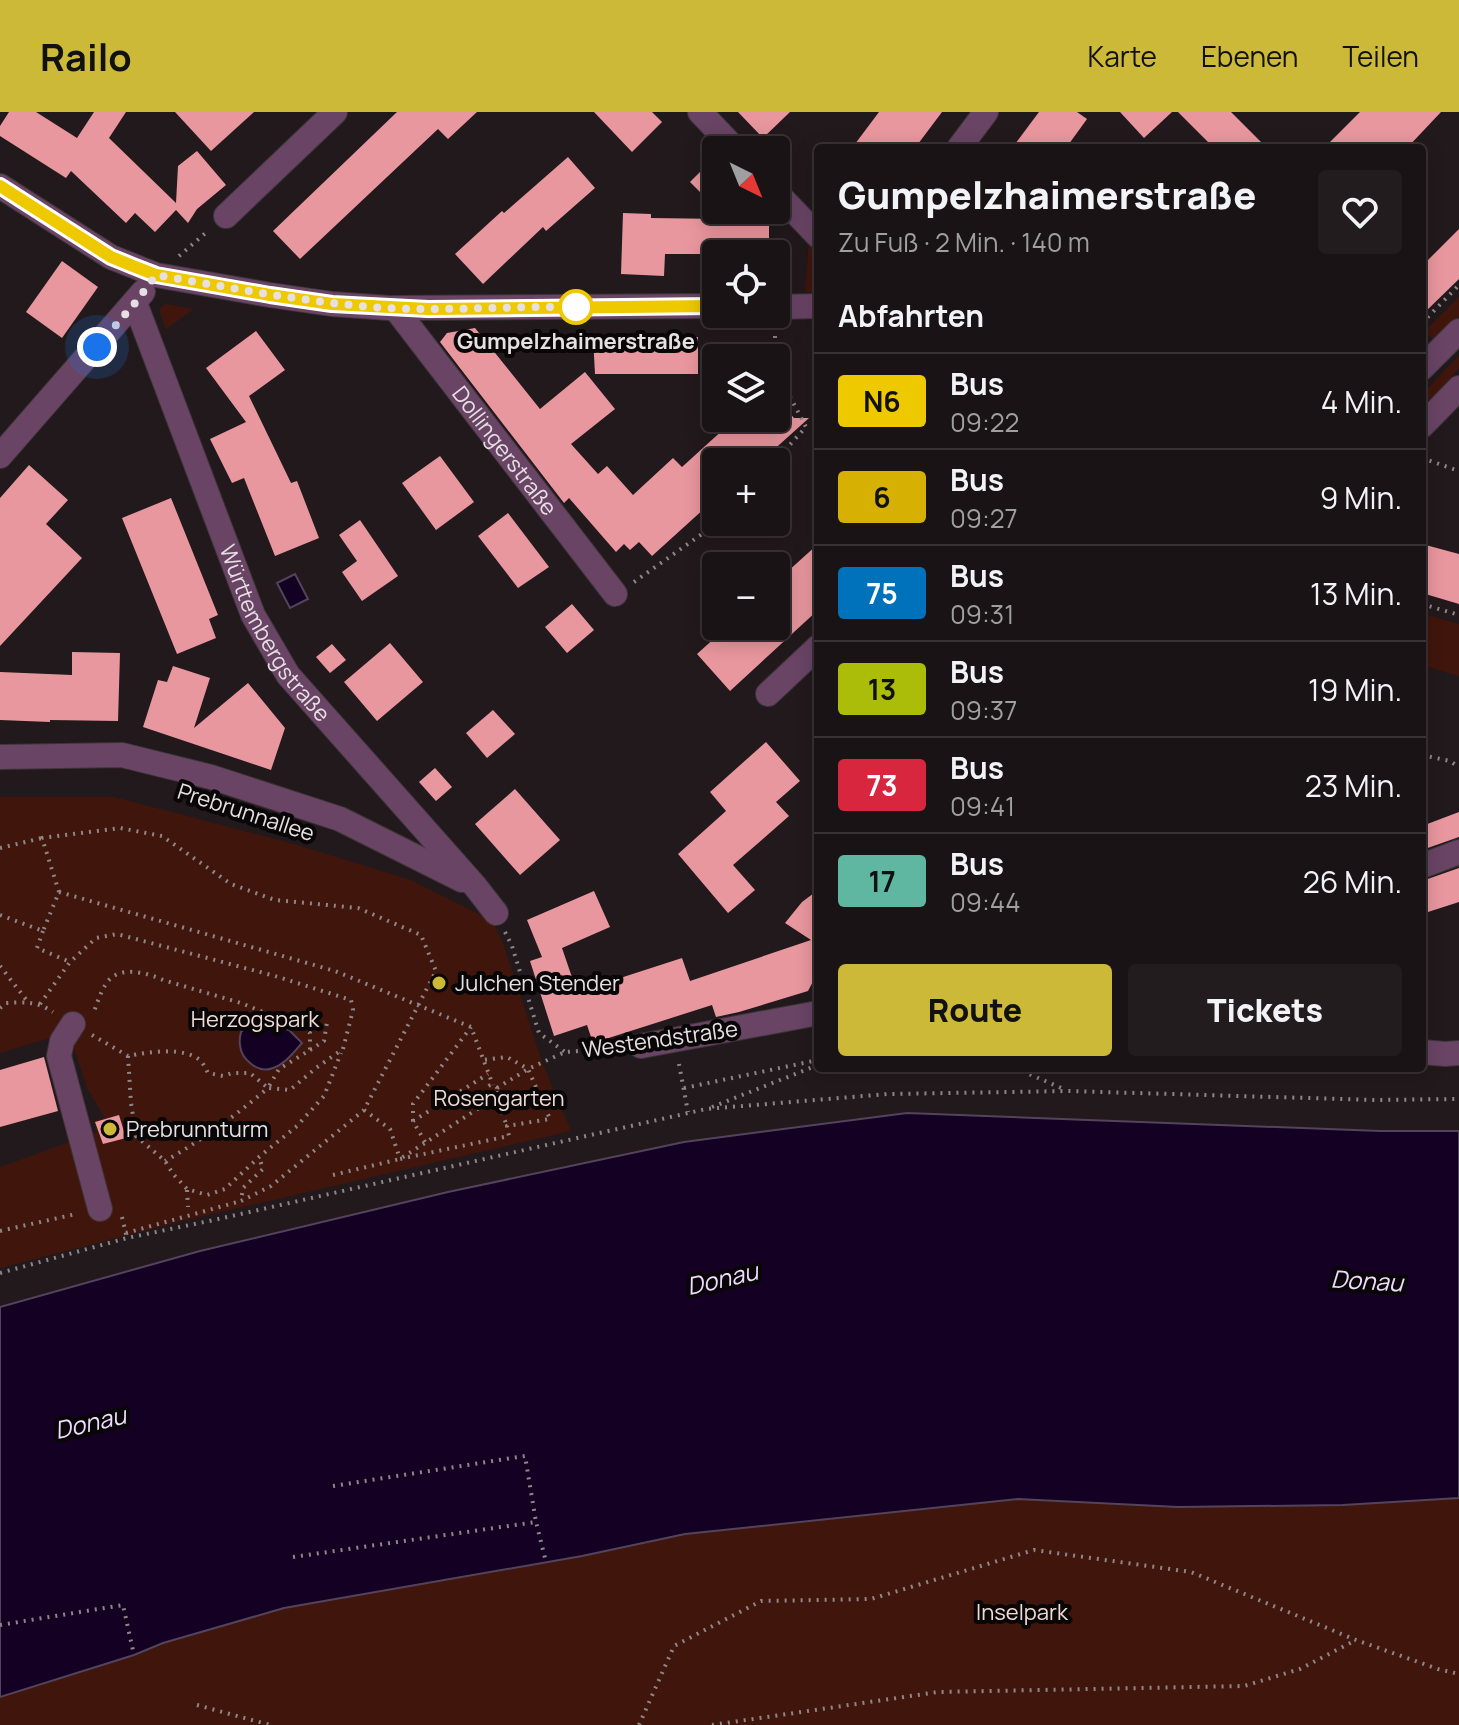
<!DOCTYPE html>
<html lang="de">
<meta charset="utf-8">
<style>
body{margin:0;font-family:Manrope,sans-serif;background:#231c1e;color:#f1f3f6;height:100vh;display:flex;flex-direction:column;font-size:30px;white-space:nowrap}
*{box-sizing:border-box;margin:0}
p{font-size:26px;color:#9f9ea0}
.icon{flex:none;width:44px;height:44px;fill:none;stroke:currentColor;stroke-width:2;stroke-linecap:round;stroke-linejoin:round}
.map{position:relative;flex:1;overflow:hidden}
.panel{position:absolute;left:814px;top:32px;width:612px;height:928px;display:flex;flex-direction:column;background:#1a1315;border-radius:8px;box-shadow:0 4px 20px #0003,0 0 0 2px #383234}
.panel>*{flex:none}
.badge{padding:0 16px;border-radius:6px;font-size:28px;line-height:52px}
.needle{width:52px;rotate:137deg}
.fabs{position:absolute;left:702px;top:24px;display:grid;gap:16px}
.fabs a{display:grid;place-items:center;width:88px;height:88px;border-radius:8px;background:#1a1315;box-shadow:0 4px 20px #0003,0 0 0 2px #383234;font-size:40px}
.you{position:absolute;width:40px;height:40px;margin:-20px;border:6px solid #fff;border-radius:50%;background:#1a73e8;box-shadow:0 0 0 12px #1a73e833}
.map>.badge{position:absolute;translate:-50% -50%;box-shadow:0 0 0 4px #fff}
h2{padding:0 24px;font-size:30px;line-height:72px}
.round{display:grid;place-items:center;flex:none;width:84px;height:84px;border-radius:8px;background:#231c1e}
.summary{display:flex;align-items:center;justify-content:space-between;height:136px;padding:0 24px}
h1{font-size:38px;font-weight:800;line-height:60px}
.primary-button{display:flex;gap:16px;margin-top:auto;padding:16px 24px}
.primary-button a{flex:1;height:92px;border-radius:8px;background:#cdb938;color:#111;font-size:32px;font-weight:800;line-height:92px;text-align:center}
.primary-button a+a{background:#231c1e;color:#f1f3f6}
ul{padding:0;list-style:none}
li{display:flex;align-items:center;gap:24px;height:96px;padding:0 24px;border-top:2px solid #383234}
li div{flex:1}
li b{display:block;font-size:30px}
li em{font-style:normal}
li .badge{min-width:88px;font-weight:700;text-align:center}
header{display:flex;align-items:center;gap:48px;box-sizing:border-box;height:112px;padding:0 40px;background:#cdb938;color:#111}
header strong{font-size:38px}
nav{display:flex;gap:44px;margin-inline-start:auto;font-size:28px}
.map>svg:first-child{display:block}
</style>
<header>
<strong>Railo</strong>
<nav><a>Karte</a><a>Ebenen</a><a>Teilen</a></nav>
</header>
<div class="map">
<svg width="1459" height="1613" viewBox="0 0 1459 1613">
<rect width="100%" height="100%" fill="#22191c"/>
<g fill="#40160c">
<path d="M809,129L818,140V180H805Z"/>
<path d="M1459,185V204L1434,228L1425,219Z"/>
<path d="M165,192L194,197L166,217L159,198Z"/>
<path d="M1459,244V256L1422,299V282Z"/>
<path d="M1427,503L1459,512V564L1422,553V520Z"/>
<path d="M0,685H114L294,732L411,768L485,805L495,814L504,834L542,950L571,1019L178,1110L0,1156V1055L97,1020L94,1009L105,1006L87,976L73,933L53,925L0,941Z"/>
<path d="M1459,1386V1613H0V1585L134,1543L163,1531L284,1496L378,1475L582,1444L685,1422L1018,1387L1178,1395L1343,1393Z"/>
</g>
<g fill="#140022" stroke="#53435c" stroke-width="2">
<path d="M295,462L308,487L290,496L277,471Z"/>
<path d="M261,911L289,918L302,931C294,940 285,952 273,956C258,962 241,947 240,933C239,928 240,924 241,920L249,913Z"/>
<path d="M907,1001L1380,1019H1459V1386L1343,1393L1178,1395L1018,1387L685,1422L582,1444L284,1496L163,1531L134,1543L0,1585V1195L200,1139L448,1080L684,1030Z"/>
</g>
<g fill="#e9979e">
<path d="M9,0H36L77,26L94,0H126L109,26L176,91L178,54L197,39L226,73L197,97L188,111L176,98L155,120L135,101L126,111L71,59L66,66L0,24V14Z"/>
<path d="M175,0H254L211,39Z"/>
<path d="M397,0H477L448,27L438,17L300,147L273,119Z"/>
<path d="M594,0H652L662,10L632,40Z"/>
<path d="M738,0H790L763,26Z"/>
<path d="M879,0H942L915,36H852Z"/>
<path d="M1039,0H1077L1087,7L1066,36H1012Z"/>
<path d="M1120,0H1172L1144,26Z"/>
<path d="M1178,0H1231L1267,36H1214Z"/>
<path d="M1360,0H1441L1407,36H1324Z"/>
<path d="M716,44V96L690,70Z"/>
<path d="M568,45L595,76L546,119L543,115L483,172L455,142L502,99L504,101Z"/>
<path d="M623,101L651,102V106L722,107L719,111L769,110V142H665L664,164L621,162Z"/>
<path d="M1459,117V167L1422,203V154Z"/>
<path d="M62,149L98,175L62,226L26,200Z"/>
<path d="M475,216L540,297L585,260L615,297L571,332L598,362L607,354L633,383L673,346L682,355L736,306H776V286L794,306H809L760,350H716V386L652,444L639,430L630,438L624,432L616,440L569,386L564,391L440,230L447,221Z"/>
<path d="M256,219L285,258L249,284L291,371L297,369L319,426L275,444L244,366L232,371L210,327L246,310L206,256Z"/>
<path d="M593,225H698V262H595Z"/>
<path d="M440,344L474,390L436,418L402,371Z"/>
<path d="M29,353L68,388L46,412L82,446L0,534V386Z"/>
<path d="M171,386L218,503L209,507L216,526L177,542L122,406Z"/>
<path d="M508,401L549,455L518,476L478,424Z"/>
<path d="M360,408L398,464L362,489L342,460L357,449L339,423Z"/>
<path d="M818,432V498L730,579L697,542L728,514H776V470Z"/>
<path d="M1422,432L1459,442V492L1422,481Z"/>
<path d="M572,492L594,518L567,541L545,515Z"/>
<path d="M390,531L423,570L377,609L344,570Z"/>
<path d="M332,532L346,548L330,561L316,545Z"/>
<path d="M72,540L120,541L118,609L50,608V610L0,608V560L72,563Z"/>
<path d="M173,554L210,566L194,616L248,571L285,616L271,658L143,615L158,568L167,570Z"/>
<path d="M493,598L515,622L487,646L466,621Z"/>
<path d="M766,630L800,669L776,690L789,704L733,753L755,778L728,801L678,742L726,699L710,680Z"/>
<path d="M435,656L452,675L436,689L419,670Z"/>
<path d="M515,677L560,728L520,763L475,712Z"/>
<path d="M1459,700V725L1422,738V714Z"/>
<path d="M1459,756V790L1428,800L1422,781V769Z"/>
<path d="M818,778V860L808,879L739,900L716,905L712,893L593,931L587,913L554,924L530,849L542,845L527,808L594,779L610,815L562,836L577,880L682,846L690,869L811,828L785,811L802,790Z"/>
<path d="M44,945L58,999L0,1015V958Z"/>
<path d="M119,1003L126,1026L103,1032L95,1010Z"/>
</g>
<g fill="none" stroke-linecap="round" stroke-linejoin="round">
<g stroke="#3e3538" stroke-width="26">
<g id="minor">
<path d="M700,0L736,38"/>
<path d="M959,36L986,0"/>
<path d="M0,74L111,145L156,163L270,183L332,192L389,196L716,194"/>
<path d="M776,80L818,124"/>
<path d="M226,104L335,0"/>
<path id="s1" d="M135,191L253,503L288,563L475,774L496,801"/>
<path d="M776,195L818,194"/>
<path id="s2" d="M395,196L615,482"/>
<path d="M1422,256L1459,219"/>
<path d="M1422,314L1459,276"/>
<path d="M0,344L143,180"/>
<path d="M768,582L818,535"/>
<path d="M0,645L122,643L211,665L340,707L462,768"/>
<path d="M1422,754L1459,740"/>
<path d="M73,912L62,929L59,944L100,1097"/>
<path d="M641,934L818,901"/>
<path d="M1422,940L1445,942L1459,941"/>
</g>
</g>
<g stroke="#8e8689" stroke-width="4" stroke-dasharray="2 6" stroke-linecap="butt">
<path d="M179,144L209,118"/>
<path d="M1422,211L1459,173"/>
<path d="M775,216V246"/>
<path d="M1422,346L1459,359"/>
<path d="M774,350L806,315L776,258"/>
<path d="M634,470L719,410"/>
<path d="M1422,492L1459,503"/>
<path d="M1422,643L1450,649L1459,655"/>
<path d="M0,736L42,726"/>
<path d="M59,780L335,859L471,915L493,973"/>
<path d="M0,803L43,819L59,780L42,726L120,716L162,724L231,772L275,788L358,796L421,823L436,859L364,998L271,1074L241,1089L243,1076L263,1057L259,1045"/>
<path d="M43,819L37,836L70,850"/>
<path d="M505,820L512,834L539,921L565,940"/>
<path d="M0,854L28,890"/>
<path d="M40,892L70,850L96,826L117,822L275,864L351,888L353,898L343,937L316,956L290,978L268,976C235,1004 202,1028 165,1049"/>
<path d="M0,896L6,891C26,890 36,889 53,900"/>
<path d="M92,923L128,944C148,940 184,934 201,949C204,953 206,957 208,961L223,964L232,961H250L268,976L279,957L310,938V921L294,905L273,904L241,891L163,868C146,860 117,853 106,872C100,881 97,892 93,902"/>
<path d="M310,938L324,929L327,910"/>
<path d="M128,944L131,991L136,1024L165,1049L173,1062L187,1077L207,1083L225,1077L259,1045L297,1014L324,984L341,941"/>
<path d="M679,952L688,1000"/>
<path d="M1015,956L1066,978"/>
<path d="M1383,956L1405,958"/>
<circle cx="492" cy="979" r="6"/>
<path d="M497,976L528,957L565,940L619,936"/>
<path d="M684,976L818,948"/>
<path d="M712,995L818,953"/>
<path d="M364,998L390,1017L400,1047L509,1024L507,1014L550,1007L528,957L507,945L483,948"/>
<path d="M413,1009V992L471,915"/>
<path d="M425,1030L413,1009L488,962"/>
<path d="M333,1063L400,1047L496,985L507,1014"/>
<path d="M187,1078L188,1095"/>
<path d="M122,1105L127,1126"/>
<path d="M0,1119L76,1102"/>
<path d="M126,1121L241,1089"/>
<path d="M0,1161L127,1126L214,1108L706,997L888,982L1069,979L1375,988L1459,987"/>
<path d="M333,1374L525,1344L536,1410"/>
<path d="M293,1445L536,1410L546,1450"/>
<path d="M0,1513L123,1493L134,1543"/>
<path d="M197,1593L270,1613"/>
<path d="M639,1613L674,1534L761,1489L871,1487L1034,1438L1191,1460L1356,1528L1438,1557L1459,1562"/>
<path d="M712,1613L938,1580L1244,1574L1300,1557L1356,1528"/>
</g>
<use href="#minor" stroke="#694465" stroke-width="24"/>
</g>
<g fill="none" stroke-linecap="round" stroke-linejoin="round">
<g stroke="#fff" stroke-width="18">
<path id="line" d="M0,74L111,145L133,154L156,163L270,183L332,192L428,197L716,194"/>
</g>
<use href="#line" stroke="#eec900" stroke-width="12"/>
<path stroke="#e7e0e3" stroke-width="8" stroke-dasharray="0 14.4" d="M97,235L135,191L156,163C233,176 309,191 386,196C450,199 513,194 576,195"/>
</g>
<circle fill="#fff" stroke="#eec900" stroke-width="4" cx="576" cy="195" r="16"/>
<g fill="#cdb938" stroke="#090607" stroke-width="3">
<circle cx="439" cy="871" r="8"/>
<circle cx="110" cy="1017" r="8"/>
</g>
<g text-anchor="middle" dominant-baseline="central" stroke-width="8" stroke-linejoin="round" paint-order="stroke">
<g font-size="22" font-weight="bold" fill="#e7e0e3" stroke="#090607">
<text x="576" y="229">Gumpelzhaimerstraße</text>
</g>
<g font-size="22" fill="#e7e0e3" stroke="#090607">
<text stroke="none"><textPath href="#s2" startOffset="180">Dollingerstraße</textPath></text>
<text stroke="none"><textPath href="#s1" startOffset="360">Württembergstraße</textPath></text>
<text transform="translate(246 700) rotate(18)">Prebrunnallee</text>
<text transform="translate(660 927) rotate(-8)">Westendstraße</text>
</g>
<g font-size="22" fill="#e7e0e3" stroke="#090607" text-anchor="start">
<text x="455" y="871">Julchen Stender</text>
<text x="126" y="1017">Prebrunnturm</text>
</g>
<g font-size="22" fill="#f1dbd5" stroke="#090607">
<text x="255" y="907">Herzogspark</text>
<text x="499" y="986">Rosengarten</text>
<text x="1022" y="1500">Inselpark</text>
</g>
<g font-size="24" font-style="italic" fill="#efdbff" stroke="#090607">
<text transform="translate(722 1166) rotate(-13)">Donau</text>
<text transform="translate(1367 1168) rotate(3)">Donau</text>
<text transform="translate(90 1310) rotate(-13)">Donau</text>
</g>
</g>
</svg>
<div class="fabs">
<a><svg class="needle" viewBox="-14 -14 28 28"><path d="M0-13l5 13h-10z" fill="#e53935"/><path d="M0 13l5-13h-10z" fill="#9f9ea0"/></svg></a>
<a><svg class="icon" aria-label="locate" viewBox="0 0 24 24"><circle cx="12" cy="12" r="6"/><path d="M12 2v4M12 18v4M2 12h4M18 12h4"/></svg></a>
<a><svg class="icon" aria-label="layers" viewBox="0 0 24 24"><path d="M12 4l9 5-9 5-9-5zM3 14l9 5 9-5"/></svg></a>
<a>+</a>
<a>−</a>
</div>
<div class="you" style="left:97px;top:235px"></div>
<section class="panel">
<div class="summary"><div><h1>Gumpelzhaimerstraße</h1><p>Zu Fuß · 2 Min. · 140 m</p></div><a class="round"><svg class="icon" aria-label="heart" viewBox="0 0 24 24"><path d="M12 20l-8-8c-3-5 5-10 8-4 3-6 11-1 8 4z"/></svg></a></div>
<h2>Abfahrten</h2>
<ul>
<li><span class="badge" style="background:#eec900;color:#111">N6</span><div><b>Bus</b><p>09:22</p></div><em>4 Min.</em></li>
<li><span class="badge" style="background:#d6b003;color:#111">6</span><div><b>Bus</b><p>09:27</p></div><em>9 Min.</em></li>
<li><span class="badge" style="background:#0072bc;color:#fff">75</span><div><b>Bus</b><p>09:31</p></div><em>13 Min.</em></li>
<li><span class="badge" style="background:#abbd09;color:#111">13</span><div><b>Bus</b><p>09:37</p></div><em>19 Min.</em></li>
<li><span class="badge" style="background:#d7263d;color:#fff">73</span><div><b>Bus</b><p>09:41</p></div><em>23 Min.</em></li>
<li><span class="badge" style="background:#5fb7a1;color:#111">17</span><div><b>Bus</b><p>09:44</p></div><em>26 Min.</em></li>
</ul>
<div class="primary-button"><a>Route</a><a>Tickets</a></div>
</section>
</div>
